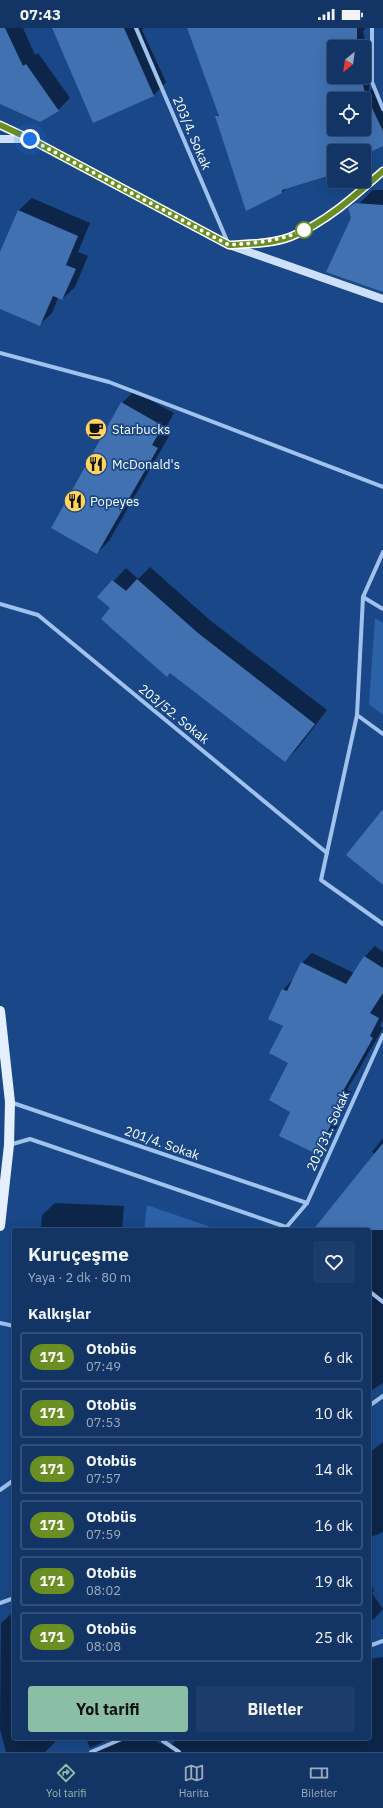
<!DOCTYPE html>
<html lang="tr">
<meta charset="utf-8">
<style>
body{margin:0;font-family:"IBM Plex Sans",sans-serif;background:#1c3d6b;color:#f1f3f6;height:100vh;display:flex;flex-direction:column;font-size:15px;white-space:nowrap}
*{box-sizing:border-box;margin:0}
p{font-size:13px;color:#9dabbf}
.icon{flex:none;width:22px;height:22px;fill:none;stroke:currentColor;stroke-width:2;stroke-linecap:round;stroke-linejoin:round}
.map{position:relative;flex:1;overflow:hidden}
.drawer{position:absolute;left:12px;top:1200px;width:359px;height:512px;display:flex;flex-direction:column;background:#133565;border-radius:4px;box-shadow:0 4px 16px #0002,0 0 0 1px #325079}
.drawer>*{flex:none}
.badge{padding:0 8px;border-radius:13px;font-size:14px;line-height:26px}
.needle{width:26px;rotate:209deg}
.controls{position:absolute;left:327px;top:12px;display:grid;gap:8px}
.controls a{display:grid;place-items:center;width:44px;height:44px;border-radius:4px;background:#133565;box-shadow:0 4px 16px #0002,0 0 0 1px #325079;font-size:20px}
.you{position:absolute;width:20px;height:20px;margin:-10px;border:3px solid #fff;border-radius:50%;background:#1a73e8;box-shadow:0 0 0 6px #1a73e833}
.map>.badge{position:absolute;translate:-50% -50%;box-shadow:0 0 0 2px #fff}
h2{padding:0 16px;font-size:15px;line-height:36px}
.round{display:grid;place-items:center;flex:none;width:42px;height:42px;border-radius:4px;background:#1c3d6b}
.head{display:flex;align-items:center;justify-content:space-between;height:68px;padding:0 16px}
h1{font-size:19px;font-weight:700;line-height:30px}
.action{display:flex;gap:8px;margin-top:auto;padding:8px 16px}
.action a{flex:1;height:46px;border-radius:4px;background:#8abfa5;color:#111;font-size:16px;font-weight:700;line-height:46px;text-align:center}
.action a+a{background:#1c3d6b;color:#f1f3f6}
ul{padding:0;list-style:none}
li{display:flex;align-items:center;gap:12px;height:50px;margin:0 8px 6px;padding:0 8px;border:2px solid #325079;border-radius:4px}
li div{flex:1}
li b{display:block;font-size:15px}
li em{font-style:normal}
li .badge{min-width:44px;font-weight:700;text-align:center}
.status{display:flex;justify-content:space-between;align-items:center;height:28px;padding:0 20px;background:#133565;direction:ltr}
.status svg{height:11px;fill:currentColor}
.tabs{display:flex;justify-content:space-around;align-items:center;height:56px;border-top:1px solid #325079;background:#133565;font-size:11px;color:#9dabbf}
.tabs a{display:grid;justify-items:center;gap:2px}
.tabs .on{color:#8abfa5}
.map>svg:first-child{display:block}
</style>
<div class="status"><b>07:43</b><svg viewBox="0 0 49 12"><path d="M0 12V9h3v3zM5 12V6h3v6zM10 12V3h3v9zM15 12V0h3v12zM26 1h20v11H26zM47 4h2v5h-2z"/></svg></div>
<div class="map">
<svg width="383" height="1724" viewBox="0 0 383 1724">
<rect width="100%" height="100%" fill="#194787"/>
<g fill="#2b61a6">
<path d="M375,590L383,595V687L369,676Z"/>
<path d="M147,1177L219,1202H144Z"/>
</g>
<g fill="#0007" fill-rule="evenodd">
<path d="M0,0H23L35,27L38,25L70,70L58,82L0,75Z"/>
<path d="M52,0H144L142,2L166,54L154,67L94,94Z"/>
<path d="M187,0H366L363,3L370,36L369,64L375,58L383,86V117L364,126V123H334V142L287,159L282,165L216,89L219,86ZM334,19H364V49H334ZM334,71H364V101H334Z"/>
<path d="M373,162H383V263L359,176Z"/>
<path d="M32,170L90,195L78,224L88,228L75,259L62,271L58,270L52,285L39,297L0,280V226L19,182Z"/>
<path d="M134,363L174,385L163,405L169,408L109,513L97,525L122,375Z"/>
<path d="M150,539L211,593L327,682L298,720L285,733L99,569L126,540L138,551Z"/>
<path d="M375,918L383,924V991L380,998L383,1000L347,1062L352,1064L335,1096L338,1097L329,1115L319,1126L291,1083L289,1035L283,962L293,951L302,935L312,925L354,945L364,929Z"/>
<path d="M383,1110V1355L369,1364V1202H315L375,1126L372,1124Z"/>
<path d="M55,1175L124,1178L122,1202H41L42,1187Z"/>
<path d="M383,1414V1504L369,1510V1425Z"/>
<path d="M14,1478V1486L12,1480Z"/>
<path d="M369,1550L374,1563L372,1565L383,1581L374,1591L369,1593Z"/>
<path d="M14,1584V1710H53L55,1714L45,1724H6L0,1701L1,1595Z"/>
<path d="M383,1629V1724H93L105,1716L118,1710H149L169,1719L178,1710H369V1631Z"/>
<path d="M86,1710H112L90,1720Z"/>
</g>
<g fill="#4171b1" fill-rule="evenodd">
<path d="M0,0H5L23,38L26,36L59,83L40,94L0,76Z"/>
<path d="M52,0H124L154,68L93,95Z"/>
<path d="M187,0H357V19H334V49H361L365,65L383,103V118L364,127V123H334V146L282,162V165L246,183L215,88H219ZM334,71H364V101H334Z"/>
<path d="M355,175L383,177V264L326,244L351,190L348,180Z"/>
<path d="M18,182L78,208L66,237L76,241L62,272L53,268L40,298L0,281V224Z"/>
<path d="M121,374L163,398L152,417L158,420L97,526L51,500Z"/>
<path d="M137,551L198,605L315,696L285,734L170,645L167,649L101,591L110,580L97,569L112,552L126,563Z"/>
<path d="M383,781V857L346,827Z"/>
<path d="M364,928L383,940V965L370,985L379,990L370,1008L373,1010L338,1072L343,1075L326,1106L328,1107L319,1127L279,1108L290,1084L269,1072L288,1035L269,1025L283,998L268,991L282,961L287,963L301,934L346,956Z"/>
<path d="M383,1115V1202H313L345,1162Z"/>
</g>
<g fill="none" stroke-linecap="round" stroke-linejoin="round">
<g stroke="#a0c2ed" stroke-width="4">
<path d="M136,0L228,215"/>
<path d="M372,0V54L383,81"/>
<path d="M0,325L109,354L383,459"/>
<path d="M383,524L363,569L357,687L321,852L383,896"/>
<path d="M363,569L383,581"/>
<path d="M0,576L38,587L327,825"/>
<path d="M357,687L383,706"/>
<path d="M10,1074L307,1175"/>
<path d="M9,1117L30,1111L286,1199L290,1202"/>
<path d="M284,1202L307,1175L383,1007"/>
<path d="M369,1263L383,1274"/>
<path d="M0,1295L14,1298"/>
<path d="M369,1378L383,1368"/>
<path d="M0,1462L14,1452"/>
<path d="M0,1575L14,1570"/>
<path d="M369,1618L383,1613"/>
<path d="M162,1710L163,1713L179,1724"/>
<path d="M91,1724L124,1710"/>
</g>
<g stroke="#cddff9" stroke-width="8">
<path d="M0,97L30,111L229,217L383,271"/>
<path d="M0,111H27"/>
<path d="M232,217C251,215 272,216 290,209C325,195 355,168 383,143"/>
</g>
<path stroke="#e6efff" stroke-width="10" d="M0,983L10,1074L9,1117L0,1198"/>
</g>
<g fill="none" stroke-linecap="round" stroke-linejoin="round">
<g stroke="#fff" stroke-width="9">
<path id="line" d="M0,97L30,111L229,217C249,216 271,216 290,209C325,195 355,168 383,143"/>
</g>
<use href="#line" stroke="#6b8e23" stroke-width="6"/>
<path stroke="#fff" stroke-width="4" stroke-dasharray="0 7.2" d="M30,111L229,217C256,215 280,213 304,202"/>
</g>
<defs>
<g id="cafe-disc" transform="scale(1.15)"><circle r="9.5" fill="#ffd35c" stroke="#194787"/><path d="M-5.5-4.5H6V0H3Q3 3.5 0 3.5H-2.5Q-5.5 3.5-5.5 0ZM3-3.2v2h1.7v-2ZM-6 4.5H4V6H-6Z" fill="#111"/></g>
<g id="restaurant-disc" transform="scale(1.15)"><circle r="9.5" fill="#ffd35c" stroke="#194787"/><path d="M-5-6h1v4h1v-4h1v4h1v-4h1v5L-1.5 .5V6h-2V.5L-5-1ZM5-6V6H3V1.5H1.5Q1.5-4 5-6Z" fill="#111"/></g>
</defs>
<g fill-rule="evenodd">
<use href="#cafe-disc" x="96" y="401"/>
<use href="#restaurant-disc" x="96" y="436"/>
<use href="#restaurant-disc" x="75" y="473"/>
</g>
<circle fill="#fff" stroke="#6b8e23" stroke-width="2" cx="304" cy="202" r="8"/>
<g text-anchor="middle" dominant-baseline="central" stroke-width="3.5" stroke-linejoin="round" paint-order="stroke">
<g font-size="13" fill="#fff" stroke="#194787">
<text transform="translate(192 105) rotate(67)">203/4. Sokak</text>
<text transform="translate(174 686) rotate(39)">203/52. Sokak</text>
<text transform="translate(328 1103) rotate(-66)">203/31. Sokak</text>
<text transform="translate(162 1115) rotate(19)">201/4. Sokak</text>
</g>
<g font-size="13" fill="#fff" stroke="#194787" text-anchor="start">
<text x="112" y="401">Starbucks</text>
<text x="112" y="436">McDonald's</text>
<text x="90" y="473">Popeyes</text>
</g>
</g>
</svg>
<div class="controls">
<a><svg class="needle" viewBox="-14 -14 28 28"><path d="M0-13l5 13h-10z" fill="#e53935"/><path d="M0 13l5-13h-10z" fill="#9dabbf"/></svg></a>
<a><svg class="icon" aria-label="locate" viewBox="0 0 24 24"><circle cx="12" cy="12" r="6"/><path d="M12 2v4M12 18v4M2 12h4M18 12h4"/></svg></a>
<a><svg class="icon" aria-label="layers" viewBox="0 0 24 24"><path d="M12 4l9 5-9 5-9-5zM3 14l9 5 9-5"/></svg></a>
</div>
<div class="you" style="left:30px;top:111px"></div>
<section class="drawer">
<div class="head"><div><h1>Kuruçeşme</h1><p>Yaya · 2 dk · 80 m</p></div><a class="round"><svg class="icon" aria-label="heart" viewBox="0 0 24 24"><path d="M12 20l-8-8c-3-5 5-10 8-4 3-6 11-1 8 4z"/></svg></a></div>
<h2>Kalkışlar</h2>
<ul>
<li><span class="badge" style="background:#6b8e23;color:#fff">171</span><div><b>Otobüs</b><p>07:49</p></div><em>6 dk</em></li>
<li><span class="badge" style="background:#6b8e23;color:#fff">171</span><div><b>Otobüs</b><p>07:53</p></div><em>10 dk</em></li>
<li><span class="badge" style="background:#6b8e23;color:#fff">171</span><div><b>Otobüs</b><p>07:57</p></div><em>14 dk</em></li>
<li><span class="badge" style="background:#6b8e23;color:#fff">171</span><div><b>Otobüs</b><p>07:59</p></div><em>16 dk</em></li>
<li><span class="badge" style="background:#6b8e23;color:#fff">171</span><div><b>Otobüs</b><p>08:02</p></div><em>19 dk</em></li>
<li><span class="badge" style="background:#6b8e23;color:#fff">171</span><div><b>Otobüs</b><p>08:08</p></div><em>25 dk</em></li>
</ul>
<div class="action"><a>Yol tarifi</a><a>Biletler</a></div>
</section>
</div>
<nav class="tabs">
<a class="on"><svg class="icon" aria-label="directions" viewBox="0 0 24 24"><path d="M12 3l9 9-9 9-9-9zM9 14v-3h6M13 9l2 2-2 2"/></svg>Yol tarifi</a>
<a><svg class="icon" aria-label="map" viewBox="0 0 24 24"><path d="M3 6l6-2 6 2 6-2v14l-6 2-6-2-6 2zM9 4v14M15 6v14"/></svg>Harita</a>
<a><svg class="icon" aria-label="tickets" viewBox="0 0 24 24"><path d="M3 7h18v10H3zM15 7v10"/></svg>Biletler</a>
</nav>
